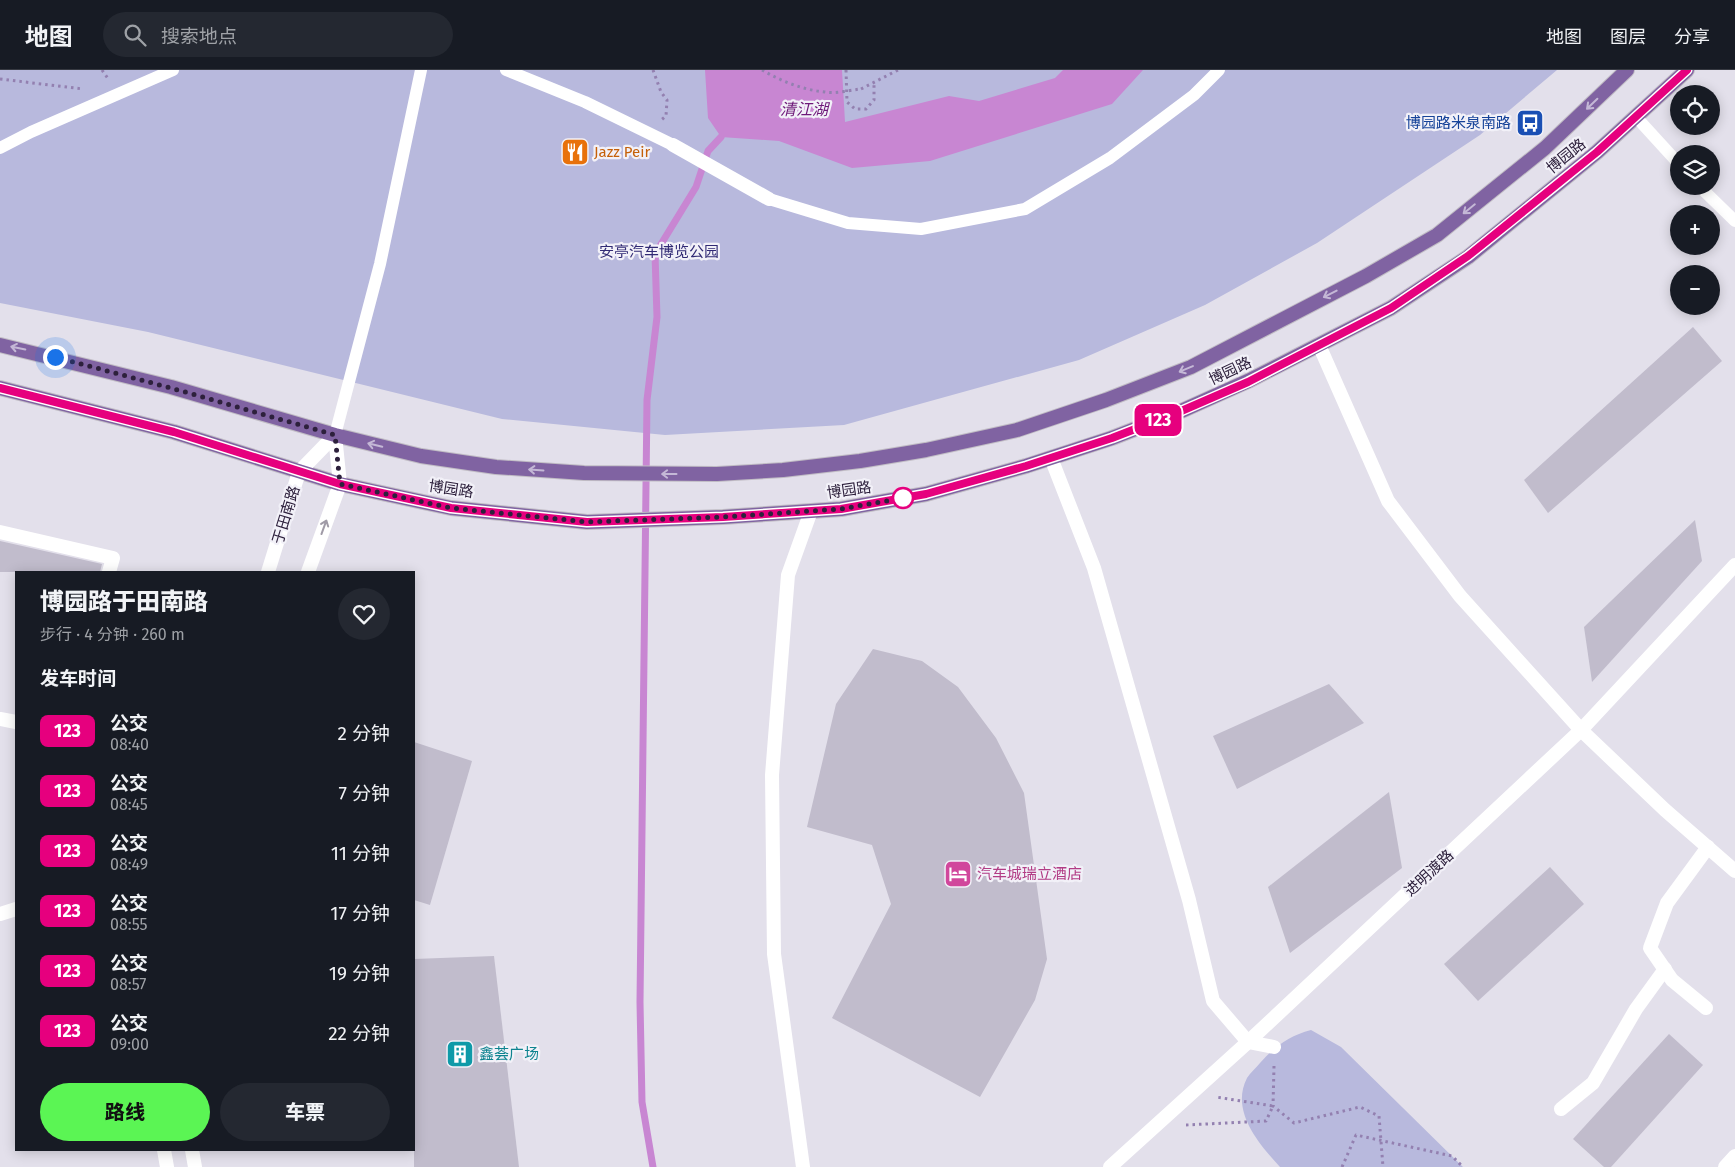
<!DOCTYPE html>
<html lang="zh">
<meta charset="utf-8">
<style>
body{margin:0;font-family:"Fira Sans","Noto Sans SC",sans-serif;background:#242831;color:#f1f3f6;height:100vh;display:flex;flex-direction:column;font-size:19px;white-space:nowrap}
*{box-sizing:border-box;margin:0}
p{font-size:16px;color:#9ea1a6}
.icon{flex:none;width:28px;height:28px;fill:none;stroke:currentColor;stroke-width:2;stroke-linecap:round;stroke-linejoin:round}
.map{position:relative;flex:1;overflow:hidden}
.drawer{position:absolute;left:15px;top:501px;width:400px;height:580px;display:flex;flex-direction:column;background:#171b24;border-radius:0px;box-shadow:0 2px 12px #0003}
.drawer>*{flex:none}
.badge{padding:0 10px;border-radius:8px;font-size:18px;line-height:32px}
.fabs{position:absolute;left:1670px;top:15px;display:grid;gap:10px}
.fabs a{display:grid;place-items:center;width:50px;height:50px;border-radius:50%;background:#171b24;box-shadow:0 2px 12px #0003;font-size:25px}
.you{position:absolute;width:25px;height:25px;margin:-12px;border:4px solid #fff;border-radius:50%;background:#1a73e8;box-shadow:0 0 0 8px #1a73e833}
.map>.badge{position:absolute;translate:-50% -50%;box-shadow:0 0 0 2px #fff}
h2{padding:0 25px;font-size:19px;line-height:45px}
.round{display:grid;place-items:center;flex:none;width:52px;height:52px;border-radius:26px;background:#242831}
.headline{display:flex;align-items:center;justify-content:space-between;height:85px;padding:0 25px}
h1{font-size:24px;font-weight:800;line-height:38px}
.cta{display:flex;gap:10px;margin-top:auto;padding:10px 25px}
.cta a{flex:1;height:58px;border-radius:30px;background:#5bf554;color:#111;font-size:20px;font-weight:800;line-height:58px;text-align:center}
.cta a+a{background:#242831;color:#f1f3f6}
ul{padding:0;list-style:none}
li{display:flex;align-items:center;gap:15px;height:60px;padding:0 25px}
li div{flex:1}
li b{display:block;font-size:19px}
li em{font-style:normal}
li .badge{min-width:55px;font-weight:700;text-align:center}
header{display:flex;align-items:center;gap:30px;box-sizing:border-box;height:70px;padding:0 25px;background:#171b24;border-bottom:1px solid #363941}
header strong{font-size:24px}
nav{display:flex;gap:28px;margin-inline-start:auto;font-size:18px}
.search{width:350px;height:45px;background:#242831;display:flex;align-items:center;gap:12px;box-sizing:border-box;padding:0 18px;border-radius:28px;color:#9ea1a6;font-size:19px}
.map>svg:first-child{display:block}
</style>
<header>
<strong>地图</strong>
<div class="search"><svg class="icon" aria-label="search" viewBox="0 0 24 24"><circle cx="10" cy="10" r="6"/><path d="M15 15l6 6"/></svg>搜索地点</div>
<nav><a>地图</a><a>图层</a><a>分享</a></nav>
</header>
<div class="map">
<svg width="1735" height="1097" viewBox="0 0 1735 1097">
<rect width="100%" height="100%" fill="#e3e0eb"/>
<g fill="#b8b9dd">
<path d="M0,0H1557L1480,65L1317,173L1205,235L1079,290L844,355L665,365L502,349L148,262L0,233Z"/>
<path d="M1311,960L1341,977L1463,1097H1280C1259,1074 1230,1041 1247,1008C1250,1003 1256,998 1260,993C1275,976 1289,966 1311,960Z"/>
</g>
<path fill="#c886d2" d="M705,0H842L845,52L949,26L979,31L1055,8L1063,0H1143L1112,34L930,91L852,98L779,71L721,67L708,48Z"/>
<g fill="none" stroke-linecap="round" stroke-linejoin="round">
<path stroke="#c886d2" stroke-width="7" d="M653,1097L642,1032L640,932L647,330L657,247L655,184L696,117L708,81L721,67"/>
</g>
<g fill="#c1bccc">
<path d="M1693,257L1722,291L1548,443L1524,410Z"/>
<path d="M1695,450L1702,491L1592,612L1584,557Z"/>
<path d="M0,471L102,494L100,502H0Z"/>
<path d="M873,579L922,591L958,617L996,668L1024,723L1047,889L1035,930L980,1027L832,948L891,834L872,775L807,757L836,634Z"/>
<path d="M1329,614L1364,653L1237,719L1213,666Z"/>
<path d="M414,672L472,691L430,835L414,830Z"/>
<path d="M1389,722L1402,798L1290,883L1268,817Z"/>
<path d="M1550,797L1584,834L1478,931L1444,894Z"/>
<path d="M494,886L519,1097H414V889Z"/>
<path d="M1669,964L1703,995L1611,1097H1604L1573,1069Z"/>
</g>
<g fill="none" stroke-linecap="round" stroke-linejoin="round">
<g stroke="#c0bcc4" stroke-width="16">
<g id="primary">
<path d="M0,275L171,317L335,365L421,386L496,397L584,403L717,404L783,400L860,391L926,380L1017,360L1106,330L1191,297L1366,206L1437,165L1545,78L1627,0"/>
<path d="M0,318L174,362L340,414L451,438L587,452L723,447L841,439L926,424L1026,396L1112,368L1179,342L1248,311L1391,238L1468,187L1597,82L1687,0"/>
</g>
</g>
<g stroke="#9380b0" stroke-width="3" stroke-dasharray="2.5 4" stroke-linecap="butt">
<path d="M102,0L109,10"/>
<path d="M653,0L661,22L667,30L666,46L660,51"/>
<path d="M846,0L847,32L855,39H866L874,30V14"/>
<path d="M0,9L83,19"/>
<path d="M861,19L898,0"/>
<path d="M1274,996L1273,1036L1294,1053L1360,1037L1379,1046L1383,1097"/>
<path d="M1186,1055L1266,1051L1273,1036L1216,1027"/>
<path d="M1342,1097L1356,1065L1452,1086L1463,1097"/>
</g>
<g stroke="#fff" stroke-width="12">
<path d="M506,0L585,32L673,75"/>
<path d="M1637,48L1679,94"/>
<path d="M0,78L31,62L173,0"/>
<path d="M1699,116L1735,151"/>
<path d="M769,129L848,153L921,159L1025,139L1110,88L1194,25L1219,0"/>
<path d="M335,365L380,194L421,0"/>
</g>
<g stroke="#fff" stroke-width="14">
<path d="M673,75L769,129"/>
<path d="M1319,275L1388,431L1460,526L1581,660L1665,740L1735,801"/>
<path d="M1051,388L1094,498L1189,830L1213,931L1248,972L1274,977"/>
<path d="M0,462L113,488L109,502"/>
<path d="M0,649L16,652"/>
<path d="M0,844L16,839"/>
<path d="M1706,938L1672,910L1650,878L1667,833L1708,777"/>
<path d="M1561,1039L1593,1013L1636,939L1665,899"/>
<path d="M803,1097L774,884L772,705L788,505L811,441"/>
<path d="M1110,1097L1248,972L1581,660L1735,495"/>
<path d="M1725,1097L1735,1086"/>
</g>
<g stroke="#fff" stroke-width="14">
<path d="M268,502L299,402L335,365"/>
<path d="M308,502L340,414L335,365"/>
<path d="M164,1080L167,1097"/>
<path d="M192,1080L195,1097"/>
</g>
<use href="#primary" stroke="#8063a2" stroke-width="14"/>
<path stroke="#9380b0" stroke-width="3" stroke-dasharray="2.5 4" stroke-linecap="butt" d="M762,0C781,11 803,20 825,22C836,24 850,20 861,19"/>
</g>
<defs><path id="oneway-shaft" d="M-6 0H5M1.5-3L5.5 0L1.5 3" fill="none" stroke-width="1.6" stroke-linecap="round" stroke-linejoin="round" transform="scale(1.25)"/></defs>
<g stroke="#c4b8d6">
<use href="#oneway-shaft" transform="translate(1592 34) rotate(136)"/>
<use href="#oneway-shaft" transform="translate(1469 139) rotate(141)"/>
<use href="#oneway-shaft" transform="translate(1330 224) rotate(153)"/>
<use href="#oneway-shaft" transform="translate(18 278) rotate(-168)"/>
<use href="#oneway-shaft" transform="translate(1186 299) rotate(157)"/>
<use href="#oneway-shaft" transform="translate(375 375) rotate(-166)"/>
<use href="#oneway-shaft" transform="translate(536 400) rotate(-176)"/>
<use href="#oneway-shaft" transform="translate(669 404) rotate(-180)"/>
</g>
<use stroke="#a09ba7" href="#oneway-shaft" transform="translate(324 457) rotate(-70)"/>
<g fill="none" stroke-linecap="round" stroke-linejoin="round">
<g stroke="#fff" stroke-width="11">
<path id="line" d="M0,318L174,362L340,414L451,438L587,452L723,447L841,439L926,424L1026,396L1112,368L1179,342L1248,312L1391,238L1468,186L1597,82L1687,0"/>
</g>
<use href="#line" stroke="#e6007e" stroke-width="8"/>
<path stroke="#2d203c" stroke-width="5" stroke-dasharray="0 9" d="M55,287L171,318L335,365L340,414L451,438L587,452L723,447L841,439L903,428"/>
</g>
<defs>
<g id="bus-square" transform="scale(1.4375)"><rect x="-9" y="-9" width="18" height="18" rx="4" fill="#1a4fb4" stroke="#f2f1f8"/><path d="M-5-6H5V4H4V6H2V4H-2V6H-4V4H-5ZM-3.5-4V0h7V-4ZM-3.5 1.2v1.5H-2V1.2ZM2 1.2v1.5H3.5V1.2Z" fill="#fff"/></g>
<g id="restaurant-square" transform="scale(1.4375)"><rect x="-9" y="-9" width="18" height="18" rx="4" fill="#e8710a" stroke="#f2f1f8"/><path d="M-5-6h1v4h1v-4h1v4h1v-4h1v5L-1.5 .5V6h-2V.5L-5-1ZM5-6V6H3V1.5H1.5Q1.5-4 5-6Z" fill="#fff"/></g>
<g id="hotel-square" transform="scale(1.4375)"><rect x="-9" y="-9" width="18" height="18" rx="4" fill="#d1479c" stroke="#f2f1f8"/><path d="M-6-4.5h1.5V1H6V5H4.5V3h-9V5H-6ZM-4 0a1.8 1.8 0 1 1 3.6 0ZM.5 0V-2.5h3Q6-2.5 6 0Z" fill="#fff"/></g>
<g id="building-square" transform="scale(1.4375)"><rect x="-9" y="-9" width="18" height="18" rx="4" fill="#0f9aa8" stroke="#f2f1f8"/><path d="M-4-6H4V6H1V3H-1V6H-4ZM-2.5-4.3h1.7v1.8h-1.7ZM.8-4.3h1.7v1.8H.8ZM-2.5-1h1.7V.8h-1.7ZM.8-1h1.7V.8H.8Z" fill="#fff"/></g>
</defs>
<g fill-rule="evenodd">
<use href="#bus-square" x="1530" y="53"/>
<use href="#restaurant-square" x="575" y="82"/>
<use href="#hotel-square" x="958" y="804"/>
<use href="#building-square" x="460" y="984"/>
</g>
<circle fill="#fff" stroke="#e6007e" stroke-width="2.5" cx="903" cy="428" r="10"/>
<g text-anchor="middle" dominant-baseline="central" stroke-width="4.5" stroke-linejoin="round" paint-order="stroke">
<g font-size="15" fill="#164399" stroke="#f2f1f8" text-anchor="end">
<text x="1511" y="53">博园路米泉南路</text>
</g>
<g font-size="15" fill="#c56008" stroke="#f2f1f8" text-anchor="start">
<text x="594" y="82">Jazz Peir</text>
</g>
<g font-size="15" fill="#2d203c" stroke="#f2f1f8">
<text transform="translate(1566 86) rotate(-39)">博园路</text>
<text transform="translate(1230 301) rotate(-25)">博园路</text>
<text transform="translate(451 419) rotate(9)">博园路</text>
<text transform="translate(849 420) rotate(-8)">博园路</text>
<text transform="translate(286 445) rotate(-73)">于田南路</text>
<text transform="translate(1429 803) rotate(-43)">进明渡路</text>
</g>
<g font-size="15" fill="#312a74" stroke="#f2f1f8">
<text x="659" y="182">安亭汽车博览公园</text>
</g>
<g font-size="15" fill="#b23c85" stroke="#f2f1f8" text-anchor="start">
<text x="977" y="804">汽车城瑞立酒店</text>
</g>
<g font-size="15" fill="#0d838f" stroke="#f2f1f8" text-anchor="start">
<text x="479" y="984">鑫荟广场</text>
</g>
<g font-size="16" font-style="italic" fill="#6e1979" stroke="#f2f1f8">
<text x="804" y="39">清江湖</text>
</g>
</g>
</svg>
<div class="fabs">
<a><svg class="icon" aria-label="locate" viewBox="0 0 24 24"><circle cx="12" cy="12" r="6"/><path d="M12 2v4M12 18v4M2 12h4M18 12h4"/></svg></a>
<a><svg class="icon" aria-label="layers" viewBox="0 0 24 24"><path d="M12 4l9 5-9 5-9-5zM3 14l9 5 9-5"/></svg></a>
<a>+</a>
<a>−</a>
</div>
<div class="you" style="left:55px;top:287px"></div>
<b class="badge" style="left:1158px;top:350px;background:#e6007e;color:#fff">123</b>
<section class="drawer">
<div class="headline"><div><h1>博园路于田南路</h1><p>步行 · 4 分钟 · 260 m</p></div><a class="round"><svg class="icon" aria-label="heart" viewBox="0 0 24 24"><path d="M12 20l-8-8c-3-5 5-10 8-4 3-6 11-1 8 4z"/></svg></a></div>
<h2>发车时间</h2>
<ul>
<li><span class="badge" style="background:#e6007e;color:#fff">123</span><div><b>公交</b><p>08:40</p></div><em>2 分钟</em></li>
<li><span class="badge" style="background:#e6007e;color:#fff">123</span><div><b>公交</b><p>08:45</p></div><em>7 分钟</em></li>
<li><span class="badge" style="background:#e6007e;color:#fff">123</span><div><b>公交</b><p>08:49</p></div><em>11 分钟</em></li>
<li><span class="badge" style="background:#e6007e;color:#fff">123</span><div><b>公交</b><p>08:55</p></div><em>17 分钟</em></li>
<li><span class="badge" style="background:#e6007e;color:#fff">123</span><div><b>公交</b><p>08:57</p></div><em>19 分钟</em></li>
<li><span class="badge" style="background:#e6007e;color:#fff">123</span><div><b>公交</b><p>09:00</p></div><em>22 分钟</em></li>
</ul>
<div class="cta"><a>路线</a><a>车票</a></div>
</section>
</div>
